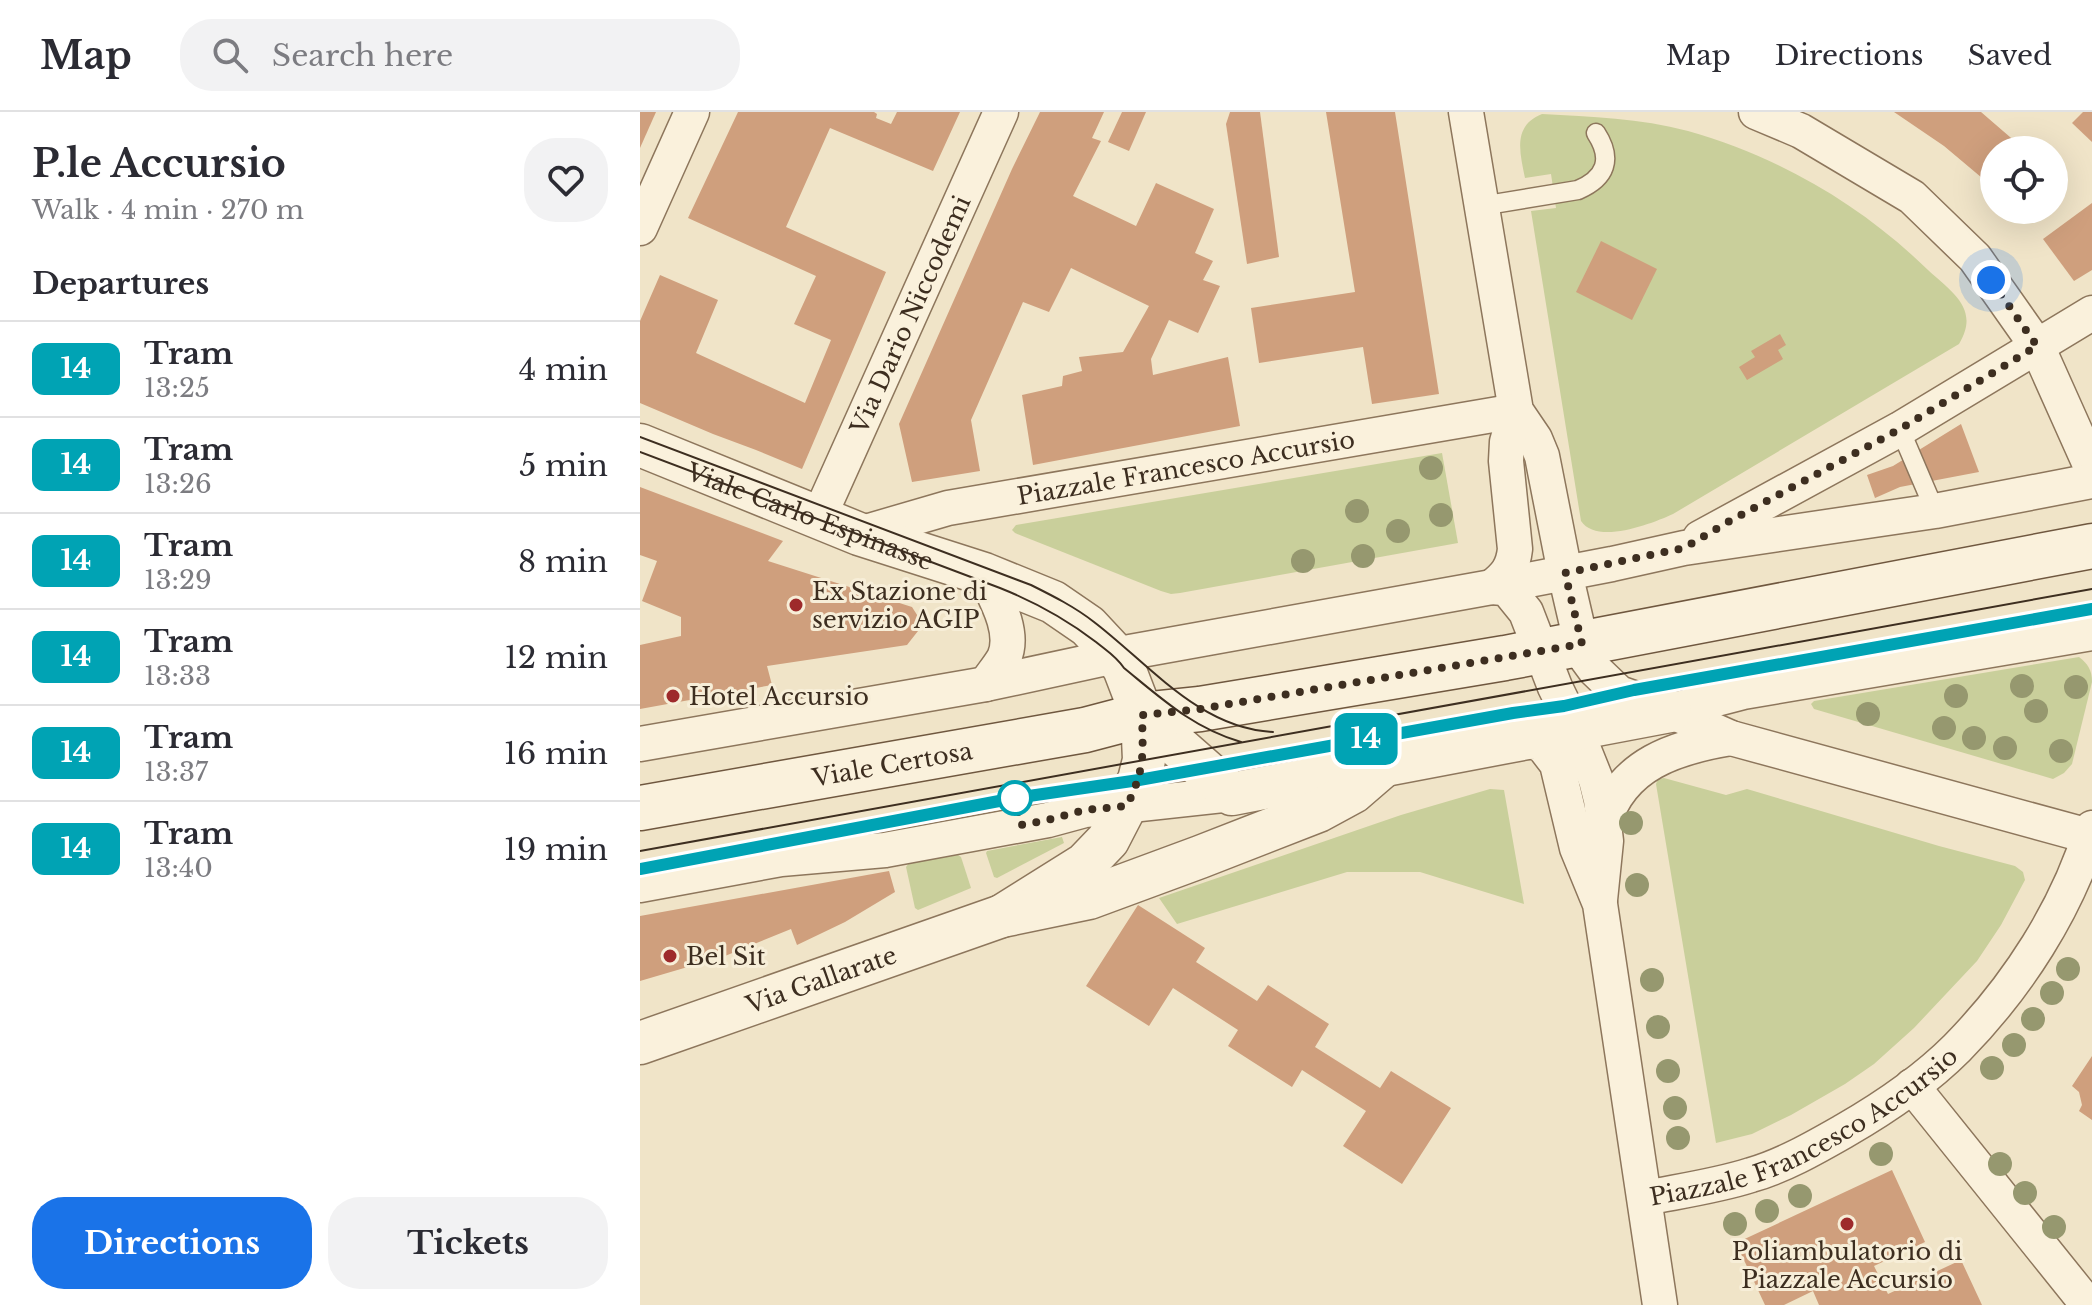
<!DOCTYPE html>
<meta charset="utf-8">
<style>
body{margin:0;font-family:"Libre Baskerville",serif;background:#f2f2f3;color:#2b2b33;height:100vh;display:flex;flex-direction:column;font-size:30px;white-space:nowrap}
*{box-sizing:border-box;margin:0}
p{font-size:26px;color:#7c7c81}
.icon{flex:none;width:44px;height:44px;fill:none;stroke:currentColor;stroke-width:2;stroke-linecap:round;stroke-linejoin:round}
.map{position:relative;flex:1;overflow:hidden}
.drawer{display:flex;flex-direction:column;background:#fff;width:640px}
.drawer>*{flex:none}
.badge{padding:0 16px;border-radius:12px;font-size:28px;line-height:52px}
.buttons{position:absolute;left:1340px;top:24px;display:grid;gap:16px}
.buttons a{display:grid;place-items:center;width:88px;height:88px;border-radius:50%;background:#fff;box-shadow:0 8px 32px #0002;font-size:40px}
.you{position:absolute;width:40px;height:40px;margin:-20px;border:6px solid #fff;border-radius:50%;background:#1a73e8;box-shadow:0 0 0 12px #1a73e833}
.map>.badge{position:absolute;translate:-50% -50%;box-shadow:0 0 0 4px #fff}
h2{padding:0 32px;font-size:30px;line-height:72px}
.round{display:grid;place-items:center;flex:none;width:84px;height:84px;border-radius:32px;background:#f2f2f3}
.head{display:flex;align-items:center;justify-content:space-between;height:136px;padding:0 32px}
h1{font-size:38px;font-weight:700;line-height:60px}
.button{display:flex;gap:16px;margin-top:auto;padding:16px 32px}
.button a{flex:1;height:92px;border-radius:32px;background:#1a73e8;color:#fff;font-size:32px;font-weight:700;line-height:92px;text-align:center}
.button a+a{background:#f2f2f3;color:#2b2b33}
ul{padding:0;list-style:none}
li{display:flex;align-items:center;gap:24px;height:96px;padding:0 32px;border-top:2px solid #e1e1e2}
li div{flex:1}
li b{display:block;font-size:30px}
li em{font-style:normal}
li .badge{min-width:88px;font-weight:700;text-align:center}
header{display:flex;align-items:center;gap:48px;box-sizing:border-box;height:112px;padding:0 40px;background:#fff;border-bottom:2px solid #e1e1e2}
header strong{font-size:38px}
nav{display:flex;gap:44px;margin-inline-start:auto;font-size:28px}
.search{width:560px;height:72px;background:#f2f2f3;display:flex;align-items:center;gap:20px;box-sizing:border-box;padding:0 28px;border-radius:32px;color:#7c7c81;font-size:30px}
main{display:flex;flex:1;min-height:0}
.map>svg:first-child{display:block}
</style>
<header>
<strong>Map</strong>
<div class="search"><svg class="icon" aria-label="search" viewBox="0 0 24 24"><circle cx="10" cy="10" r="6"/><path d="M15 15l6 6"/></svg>Search here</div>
<nav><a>Map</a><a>Directions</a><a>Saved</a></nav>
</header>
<main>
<section class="drawer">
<div class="head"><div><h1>P.le Accursio</h1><p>Walk · 4 min · 270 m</p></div><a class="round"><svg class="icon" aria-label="heart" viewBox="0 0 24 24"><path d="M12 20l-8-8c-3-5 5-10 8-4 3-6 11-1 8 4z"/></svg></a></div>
<h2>Departures</h2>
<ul>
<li><span class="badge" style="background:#00a3b4;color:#fff">14</span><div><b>Tram</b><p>13:25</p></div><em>4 min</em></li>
<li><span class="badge" style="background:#00a3b4;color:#fff">14</span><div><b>Tram</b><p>13:26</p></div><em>5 min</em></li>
<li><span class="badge" style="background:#00a3b4;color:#fff">14</span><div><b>Tram</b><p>13:29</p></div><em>8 min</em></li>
<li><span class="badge" style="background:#00a3b4;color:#fff">14</span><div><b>Tram</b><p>13:33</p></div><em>12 min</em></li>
<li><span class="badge" style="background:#00a3b4;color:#fff">14</span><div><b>Tram</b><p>13:37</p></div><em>16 min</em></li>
<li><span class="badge" style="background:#00a3b4;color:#fff">14</span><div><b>Tram</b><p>13:40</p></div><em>19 min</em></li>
</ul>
<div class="button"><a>Directions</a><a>Tickets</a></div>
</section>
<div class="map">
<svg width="1452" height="1193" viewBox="0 0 1452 1193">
<rect width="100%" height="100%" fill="#f0e4c8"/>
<g fill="#c9cf9b">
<path d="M902,2C951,5 1000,6 1048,19C1139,45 1220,92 1288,158C1313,181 1340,197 1319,232L1033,402C1011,412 957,433 941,409L891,99L916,96L911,62L885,66C880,41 872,14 902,2Z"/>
<path d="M802,341L818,431L540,481L531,482L521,479L375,421L372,418L376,413Z"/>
<path d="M1439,545C1448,552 1452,558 1452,570L1432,652L1424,661L1413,667L1174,597L1171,592L1174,589Z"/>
<path d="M1024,666L1086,683L1107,677L1299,734L1375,754L1383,760L1385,768L1361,813L1337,849L1274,916L1234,952L1205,972L1151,1003L1112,1022L1076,1031L1016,672L1018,667Z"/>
<path d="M850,677L864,678L884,792L780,760H707L537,812L519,786L761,703Z"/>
<path d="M422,725L424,731L357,766L354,765L346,741L347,739Z"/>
<path d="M318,743L321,745L331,776L278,798L275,796L266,755L269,751Z"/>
</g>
<g fill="#cf9f7d">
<path d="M0,0H16L0,36Z"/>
<path d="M98,0H234L237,2L236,6L251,12L257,0H320L293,59L190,16L146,115L246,160L162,357L116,338L73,322L0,291V209L20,163L78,188L56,241L165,291L191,228L154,212L176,164L48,106Z"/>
<path d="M400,0H464L452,26L461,29L433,84L496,114L516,71L574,97L555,141L573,149L563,168L580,174L558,221L529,208L511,247L513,263L588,245L600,314L393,353L382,283L422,274L423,264L442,259L439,245L483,240L509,194L431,156L409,200L383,190L331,308L340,359L272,370L259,312L372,57Z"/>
<path d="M482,0H506L489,39L468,30Z"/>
<path d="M590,0H620L639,145L607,152L586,12Z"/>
<path d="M686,0H755L799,282L732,292L723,235L619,251L611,196L715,180Z"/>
<path d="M1254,0H1341L1385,38H1354V76L1304,34Z"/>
<path d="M1443,0H1452V30L1432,11Z"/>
<path d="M1452,91V158L1434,169L1403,127Z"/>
<path d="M961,129L1017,157L992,208L936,180Z"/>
<path d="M1140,222L1146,233L1138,238L1143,247L1107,268L1099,255L1115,245L1111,239Z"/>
<path d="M1321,312L1339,360L1260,375L1235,386L1227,363L1253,354Z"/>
<path d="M0,375L143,429L128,449L272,495L279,506L278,519L267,533L127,554L132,573L0,597V533L41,524V505L2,489L17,449L0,443Z"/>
<path d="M249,759L255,780L205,810L157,833L151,817L85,844L0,869V804Z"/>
<path d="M498,793L565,836L556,850L617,889L628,873L689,912L675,935L740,976L751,959L811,996L762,1072L703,1034L726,999L662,958L652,975L588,934L598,918L533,876L509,914L446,874Z"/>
<path d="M1452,944V1008L1439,999L1442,993L1439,980L1432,974Z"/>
<path d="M1252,1058L1285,1130L1234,1154L1248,1182L1321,1148L1342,1193H1179L1173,1179L1144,1193H1125L1096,1131Z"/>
</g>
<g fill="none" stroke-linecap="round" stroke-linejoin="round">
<g stroke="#8d765c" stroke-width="21">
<g id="service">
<path d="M841,94L938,78C966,66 973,47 956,21"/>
<path d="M1260,317L1295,399"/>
</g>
</g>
<g stroke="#8d765c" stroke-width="37">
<g id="minor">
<path d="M826,0L876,299L895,327L902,344L925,461L944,543L955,558L979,581L1030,599L1091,626L1452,725"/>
<path d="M1116,0L1161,19L1272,85L1335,146L1397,234L1452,357"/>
<path d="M0,116L52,0"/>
<path id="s1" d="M179,405L361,0"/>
<path id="s2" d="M219,422L308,396L876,299"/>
<path d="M1060,426L1260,317L1452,201"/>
<path d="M344,462C355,485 376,520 364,546C359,555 351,564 346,572"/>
<path d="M852,475L863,476L869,479L886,500L915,575L936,618L956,668L961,688L966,729L960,788"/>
<path d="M852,475C866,464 873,456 875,437L866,349L867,330L876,299"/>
<path d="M1030,599L1103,580L1452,521"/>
<path d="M877,629L896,630L904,635L917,652L937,736L960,792L1020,1193"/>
<path d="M0,632L346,572L476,544L490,540L852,475L972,452L1044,436L1295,399L1452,369"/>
<path d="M964,711C981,652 1036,635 1091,626"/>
<path d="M0,773L141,747L245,738L408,708L445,698L592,682"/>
<path d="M1272,974L1448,1193"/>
<path id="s3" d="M1005,1086C1040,1079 1077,1074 1111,1063C1143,1054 1176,1035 1204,1019C1244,996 1284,969 1317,936C1377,875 1427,798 1452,716"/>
</g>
</g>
<g stroke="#8d765c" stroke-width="45">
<g id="tertiary">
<path d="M0,333L219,422L344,462L413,490L448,514L476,544L484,556L502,603L504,648L499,668L468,728L445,752L362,804"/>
<path d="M502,603L592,682L1030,599"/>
<path id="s4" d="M0,931L362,804L449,786L560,745L678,699L713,680L742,655"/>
</g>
</g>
<g stroke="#6f573f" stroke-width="47">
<g id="secondary">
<path id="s5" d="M0,696L445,618L502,603L560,597L865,546L1452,434"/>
</g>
</g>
<use href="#service" stroke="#faf1dc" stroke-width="18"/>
<use href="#minor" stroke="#faf1dc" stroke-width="34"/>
<use href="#tertiary" stroke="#faf1dc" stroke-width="42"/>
<use href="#secondary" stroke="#faf1dc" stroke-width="44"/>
<g stroke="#3d2e20" stroke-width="2">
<path d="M0,325L391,473C413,484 435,495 454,510C509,552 560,617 633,620"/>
<path id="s6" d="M0,340L360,476C395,490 426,507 456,530C467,539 476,544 484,556C522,587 553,616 601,630"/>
<path d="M0,739L1452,477"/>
<path d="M0,757L375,686L499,668L873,601L924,594L994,578L1452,497"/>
</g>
</g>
<g fill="#96986f">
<circle cx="791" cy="356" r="12"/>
<circle cx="717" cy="399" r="12"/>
<circle cx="801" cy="403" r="12"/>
<circle cx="758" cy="419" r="12"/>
<circle cx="723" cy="444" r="12"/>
<circle cx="663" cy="449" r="12"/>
<circle cx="1382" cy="574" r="12"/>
<circle cx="1436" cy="575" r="12"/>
<circle cx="1316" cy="584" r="12"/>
<circle cx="1396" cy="599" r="12"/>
<circle cx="1228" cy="602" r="12"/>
<circle cx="1304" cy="616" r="12"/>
<circle cx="1334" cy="626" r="12"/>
<circle cx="1365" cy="636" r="12"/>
<circle cx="1421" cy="639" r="12"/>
<circle cx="991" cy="711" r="12"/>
<circle cx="997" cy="773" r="12"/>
<circle cx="1428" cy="857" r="12"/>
<circle cx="1012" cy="868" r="12"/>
<circle cx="1412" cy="881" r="12"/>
<circle cx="1393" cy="907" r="12"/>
<circle cx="1018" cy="915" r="12"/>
<circle cx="1374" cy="933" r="12"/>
<circle cx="1352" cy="956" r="12"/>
<circle cx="1028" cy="959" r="12"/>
<circle cx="1035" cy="996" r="12"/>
<circle cx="1038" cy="1026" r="12"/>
<circle cx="1241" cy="1042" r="12"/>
<circle cx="1360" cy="1052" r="12"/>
<circle cx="1385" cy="1081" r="12"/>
<circle cx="1160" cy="1084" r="12"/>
<circle cx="1127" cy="1099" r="12"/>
<circle cx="1095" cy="1112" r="12"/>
<circle cx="1414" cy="1115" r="12"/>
</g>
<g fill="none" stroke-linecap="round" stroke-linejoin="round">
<g stroke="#fff" stroke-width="18">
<path id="line" d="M0,757L375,686L499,668L873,601L924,594L994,578L1452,497"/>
</g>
<use href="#line" stroke="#00a3b4" stroke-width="12"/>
<path stroke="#3d2e20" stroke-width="8" stroke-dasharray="0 14.4" d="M375,686L381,713L408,708L445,698L487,694C505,656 503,644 502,603L560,597L942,532L925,461L1044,436L1088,410L1260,317L1397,234L1351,168"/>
</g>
<g fill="#9e2a2b" stroke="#f7eed8" stroke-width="3">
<circle cx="156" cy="493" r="8"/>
<circle cx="33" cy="584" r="8"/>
<circle cx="30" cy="844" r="8"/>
<circle cx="1207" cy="1112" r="8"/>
</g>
<circle fill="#fff" stroke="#00a3b4" stroke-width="4" cx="375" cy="686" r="16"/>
<g text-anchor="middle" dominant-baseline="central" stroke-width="6" stroke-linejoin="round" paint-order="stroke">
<g font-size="24" fill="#3d2e20" stroke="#f7eed8">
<text stroke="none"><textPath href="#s1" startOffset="222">Via Dario Niccodemi</textPath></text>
<text stroke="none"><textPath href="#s2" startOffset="334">Piazzale Francesco Accursio</textPath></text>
<text stroke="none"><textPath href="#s6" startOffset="182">Viale Carlo Espinasse</textPath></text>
<text stroke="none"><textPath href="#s5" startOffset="256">Viale Certosa</textPath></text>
<text stroke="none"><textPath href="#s4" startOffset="192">Via Gallarate</textPath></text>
<text stroke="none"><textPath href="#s3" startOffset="176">Piazzale Francesco Accursio</textPath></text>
</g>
<g font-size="24" fill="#3d2e20" stroke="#f7eed8" text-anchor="start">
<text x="172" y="479">Ex Stazione di<tspan x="172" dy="28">servizio AGIP</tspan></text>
<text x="49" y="584">Hotel Accursio</text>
<text x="46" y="844">Bel Sit</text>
<text x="1207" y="1139" text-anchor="middle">Poliambulatorio di<tspan x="1207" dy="28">Piazzale Accursio</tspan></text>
</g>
</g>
</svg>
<div class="buttons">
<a><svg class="icon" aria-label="locate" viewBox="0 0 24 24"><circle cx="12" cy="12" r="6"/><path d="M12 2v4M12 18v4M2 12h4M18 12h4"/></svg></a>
</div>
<div class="you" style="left:1351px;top:168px"></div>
<b class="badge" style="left:726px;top:627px;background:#00a3b4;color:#fff">14</b>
</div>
</main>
